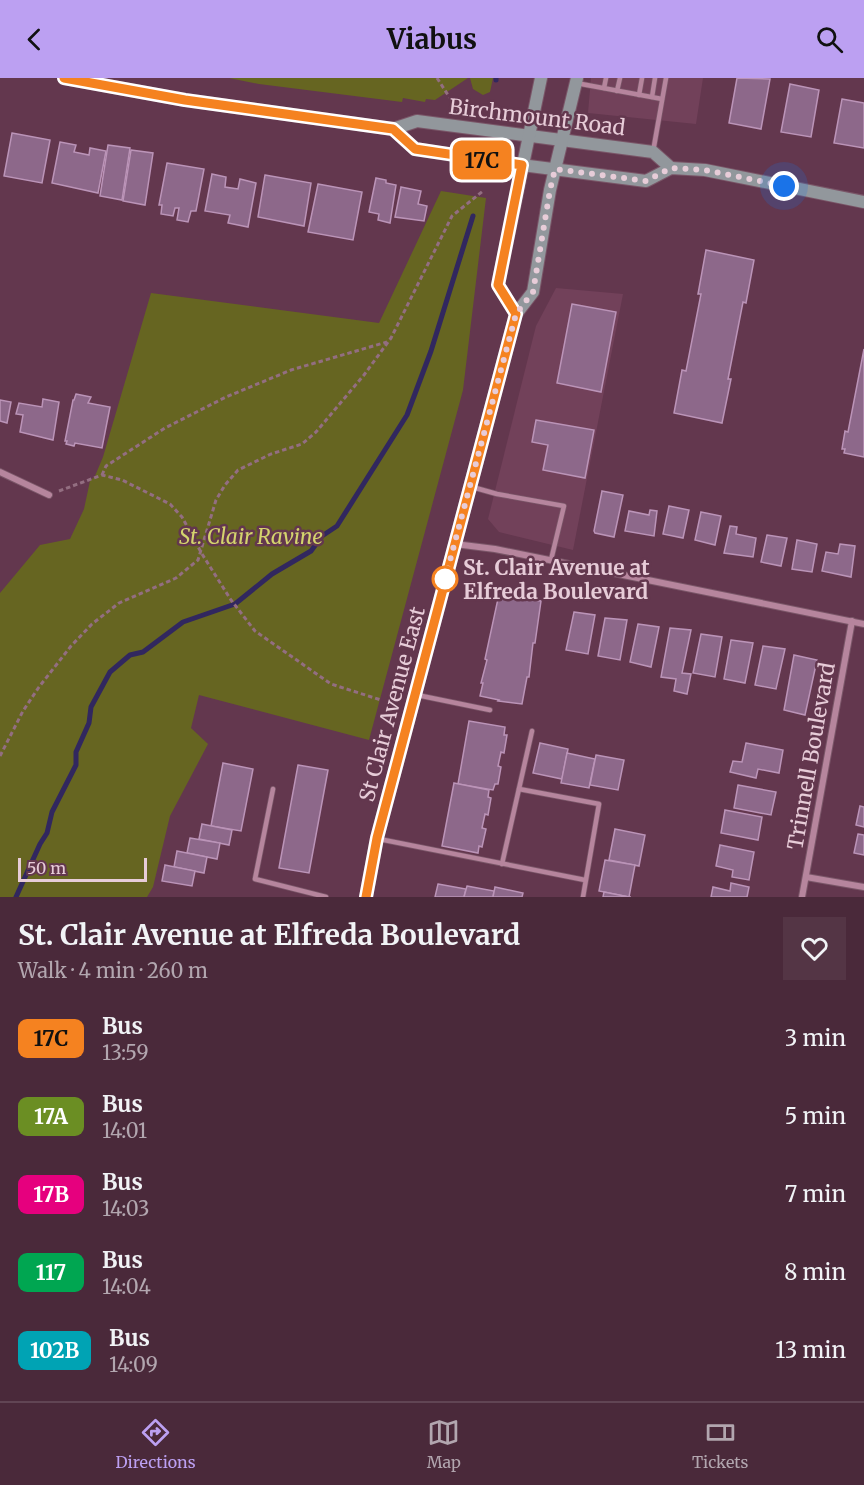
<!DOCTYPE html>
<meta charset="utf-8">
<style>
body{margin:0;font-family:Merriweather,serif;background:#543545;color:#f1f3f6;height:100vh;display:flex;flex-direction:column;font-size:22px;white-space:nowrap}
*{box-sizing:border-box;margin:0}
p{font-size:20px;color:#b2a6af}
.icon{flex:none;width:33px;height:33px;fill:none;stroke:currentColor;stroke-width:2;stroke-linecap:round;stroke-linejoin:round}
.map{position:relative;height:819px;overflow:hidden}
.details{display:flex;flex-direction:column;background:#4a293a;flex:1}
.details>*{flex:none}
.badge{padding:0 12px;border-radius:9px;font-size:21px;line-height:39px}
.scale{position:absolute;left:18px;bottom:15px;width:129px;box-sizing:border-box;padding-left:6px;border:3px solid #e7ccd8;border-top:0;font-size:16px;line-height:21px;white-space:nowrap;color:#e7ccd8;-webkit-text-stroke:4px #63374e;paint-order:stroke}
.you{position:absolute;width:30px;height:30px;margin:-15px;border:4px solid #fff;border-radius:50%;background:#1a73e8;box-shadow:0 0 0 9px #1a73e833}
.map>.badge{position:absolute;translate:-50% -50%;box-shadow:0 0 0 3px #fff}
.round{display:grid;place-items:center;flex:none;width:63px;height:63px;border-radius:0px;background:#543545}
.head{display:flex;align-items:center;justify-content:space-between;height:102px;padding:0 18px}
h1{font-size:28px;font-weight:700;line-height:45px}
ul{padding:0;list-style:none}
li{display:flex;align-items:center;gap:18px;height:78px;padding:0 18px}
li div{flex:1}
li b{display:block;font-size:22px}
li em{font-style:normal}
li .badge{min-width:66px;font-weight:700;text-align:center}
header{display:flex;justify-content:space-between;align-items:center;height:78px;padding:0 18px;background:#bca0f2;color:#111;font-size:27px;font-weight:700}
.dock{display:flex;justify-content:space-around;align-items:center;height:84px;border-top:2px solid #614554;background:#4a293a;font-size:16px;color:#b2a6af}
.dock a{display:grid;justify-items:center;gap:3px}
.dock .selected{color:#bca0f2}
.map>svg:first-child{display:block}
</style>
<header><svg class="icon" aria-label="back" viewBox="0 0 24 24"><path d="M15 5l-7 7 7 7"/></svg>Viabus<svg class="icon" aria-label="search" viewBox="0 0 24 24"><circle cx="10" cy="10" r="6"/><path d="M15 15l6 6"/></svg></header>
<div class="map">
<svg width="864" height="819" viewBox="0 0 864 819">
<rect width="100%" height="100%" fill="#63374e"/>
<g fill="#72415a">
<path d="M591,0H703L696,46L588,35Z"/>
<path d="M556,210L623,216L573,472L499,454L488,441L536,248Z"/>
</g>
<g fill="#666521">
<path d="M229,0H468L435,22L426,21L425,24L403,20L402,24L259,6Z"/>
<path d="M470,0H493L490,14L483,17L473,11Z"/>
<path d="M441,113L486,120L463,312L369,662L199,617L191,650L208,666L170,738L153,809L147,819H0V515L40,467L70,461L84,431L90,403L95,398L103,379L151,215L379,245Z"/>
</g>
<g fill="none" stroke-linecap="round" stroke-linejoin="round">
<g stroke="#31275f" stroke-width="5">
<path d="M496,2V0"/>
<path d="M16,819L40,766L47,755L52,734L76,687V674L89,645L91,629L110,594L130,577L143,574L183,544L235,526L272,496L311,473L322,458L337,448L407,337L431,273L473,138"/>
</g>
</g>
<g fill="#8d688a" stroke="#bb94b8" stroke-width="1.5">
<path d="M737,0L770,1L761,51L729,45Z"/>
<path d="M790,6L819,12L811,59L781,54Z"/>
<path d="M842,21L864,25V70L834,65Z"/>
<path d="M12,55L50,62L42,105L4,98Z"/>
<path d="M60,64L76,67L74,74L89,77L90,70L106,73L98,115L52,105Z"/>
<path d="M108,67L130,70L122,122L100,118Z"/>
<path d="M131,72L153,75L145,127L123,123Z"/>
<path d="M167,85L204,91L196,133H191L188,144L177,142L179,130H175L173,138L161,136L162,127H159Z"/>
<path d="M212,96L226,99L225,109L238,111L240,101L256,105L248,149L228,145L230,137L205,133Z"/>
<path d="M265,97L311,105L304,148L258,139Z"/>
<path d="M376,100L386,102V105L396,107L390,145L378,142L379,136L369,134Z"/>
<path d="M318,106L362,114L353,162L308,154Z"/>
<path d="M401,109L421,113L418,126L427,128L424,143L395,139Z"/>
<path d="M706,172L754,182L746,225L743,224L728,301H731L722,345L674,335L682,292L686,293L701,216H698Z"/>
<path d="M572,226L616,234L601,314L557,305Z"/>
<path d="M864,271V379L844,375L845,371H842L845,353L848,354Z"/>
<path d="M76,316L91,319L88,325L110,329L102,370L75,365L74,368L66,366L67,363H65L73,322H74Z"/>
<path d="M43,321L59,324L53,362L20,354L23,337L16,336L19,325L42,329Z"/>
<path d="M0,322L11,324L7,345L0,343Z"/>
<path d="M536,342L594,352L585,400L543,392L548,367L532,364Z"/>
<path d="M602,413L623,417L614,459L595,455L594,453Z"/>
<path d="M669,428L689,432L683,460L663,456Z"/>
<path d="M650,432L657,433L654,458L625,453L629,433L649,437Z"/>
<path d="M701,434L721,438L715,467L695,462Z"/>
<path d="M730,448L737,449L736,456L756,460L753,479L724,475Z"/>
<path d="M767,457L787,460L781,488L761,484Z"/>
<path d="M797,462L817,466L812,494L792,491Z"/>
<path d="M840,466L855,468L851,499L822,493L826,474L838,476Z"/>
<path d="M499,516L533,520V522L541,523L535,565H533L529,599H527L522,626L498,623L499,622L480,618L483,605H481L487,582L485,581Z"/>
<path d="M574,534L595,537L588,576L566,572Z"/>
<path d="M605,540L627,542L620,582L598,578Z"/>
<path d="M638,546L659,549L651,589L630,584Z"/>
<path d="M670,550L691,552L682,595L691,596L687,616L674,613L676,601L661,599Z"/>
<path d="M701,556L722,559L715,599L693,595Z"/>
<path d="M731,562L753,565L745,605L724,601Z"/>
<path d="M763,568L785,571L776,611L755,607Z"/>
<path d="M794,577L817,582L805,637L784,632Z"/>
<path d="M469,643L505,649L504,657H507L504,675L501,674L498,688L501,689L498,706H495L493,712L458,706Z"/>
<path d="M540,665L568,671L562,701L533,695Z"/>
<path d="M746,665L783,672L779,695L758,691L756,700L730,694L733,683L742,684Z"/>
<path d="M567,675L595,681L589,710L561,705Z"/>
<path d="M596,677L624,682L618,712L590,707Z"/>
<path d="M223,685L253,691L241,753L211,748Z"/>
<path d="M298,687L328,692L309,795L279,790Z"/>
<path d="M454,705L489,712L488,719L491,720L488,737L485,736L482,750L486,751L482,769L479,768L478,775L442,768Z"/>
<path d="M738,707L776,714L771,737L734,730Z"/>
<path d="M860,728L864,729V749L856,747Z"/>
<path d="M725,732L762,739L758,762L721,755Z"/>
<path d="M202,746L232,752L229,767L199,761Z"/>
<path d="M615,751L645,757L639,788L609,782Z"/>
<path d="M858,756L864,757V777L854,775Z"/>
<path d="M190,760L220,765L217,781L187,775Z"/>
<path d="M720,767L754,774L749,802L732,799L733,792L716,788Z"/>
<path d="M177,773L207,779L204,795L174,789Z"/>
<path d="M605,782L635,787L629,819L599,813Z"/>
<path d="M165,787L195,793L192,808L162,803Z"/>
<path d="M731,805L749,809L747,819H711L713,809L730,813Z"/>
<path d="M438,806L466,811L464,819H435Z"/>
<path d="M467,808L494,813L493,819H464Z"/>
<path d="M495,809L523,815L522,819H493Z"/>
<path d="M604,814L629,819H631H603Z"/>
</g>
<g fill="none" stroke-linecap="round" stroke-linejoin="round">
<g stroke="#7a5668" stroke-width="6">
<g id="lane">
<path d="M576,5L662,21"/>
<path d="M604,10L606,0"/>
<path d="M617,13L620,0"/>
<path d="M639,17L642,0"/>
<path d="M652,19L655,0"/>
<path d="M653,74L666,0"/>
<path d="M472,409L497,416L564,428L551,482"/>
<path d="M417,617L490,632"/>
<path d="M273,711L255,801L326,819"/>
<path d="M519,711L599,726L583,819"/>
<path d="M379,761L585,802"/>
<path d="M502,786L532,653"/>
</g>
</g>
<g stroke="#7a5668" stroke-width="8">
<g id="street">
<path d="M0,394L49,417"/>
<path d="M455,466L495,471L864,546"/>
<path d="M806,799L864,809"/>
<path d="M802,819L852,543"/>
</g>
</g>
<g stroke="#7a5668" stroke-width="14">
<g id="secondary">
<path d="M64,0L185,22L393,51L417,43L653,74L671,90"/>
<path d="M393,51L415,71L491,83L646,103L671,90L705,92L864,124"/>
<path d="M516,236L498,207L541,0"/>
<path d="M366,819L377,760L516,236L533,214L550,112L577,0"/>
</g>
</g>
<g stroke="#936e81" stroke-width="3" stroke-dasharray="4.5 3" stroke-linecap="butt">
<path d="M437,0L459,34"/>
<path d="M102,397L106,388L165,350L226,319L291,292L387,264"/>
<path d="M59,413L102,397L122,402L170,426L182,439L202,476L231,522L255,553L331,606L381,622"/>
<path d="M0,678L23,633L39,609L71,568L92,546L119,525L176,500L198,482L216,422L225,407L238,392L271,376L302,366L316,354L364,297L391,260L452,138L483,113"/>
</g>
<use href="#lane" stroke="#b6859d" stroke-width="4.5"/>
<use href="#street" stroke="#b6859d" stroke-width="6"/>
<use href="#secondary" stroke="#92979c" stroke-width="12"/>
</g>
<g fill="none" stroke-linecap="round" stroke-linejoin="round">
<g stroke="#fff" stroke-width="14">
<path id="line" d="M64,0L185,22L393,51L415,71L522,87L498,207L516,236L377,760L366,819"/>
</g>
<use href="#line" stroke="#f58220" stroke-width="9"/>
<path stroke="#e7ccd8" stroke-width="6" stroke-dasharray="0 10.8" d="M445,501L516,236L533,214L550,112L555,91L646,103L671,90L705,92L784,108"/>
</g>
<circle fill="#fff" stroke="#f58220" stroke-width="3" cx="445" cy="501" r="12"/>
<g text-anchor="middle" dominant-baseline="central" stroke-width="5" stroke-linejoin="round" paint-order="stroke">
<g font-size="21" fill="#e7ccd8" stroke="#63374e">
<text transform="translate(537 39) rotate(7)">Birchmount Road</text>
<text transform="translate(392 626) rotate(-75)">St Clair Avenue East</text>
<text transform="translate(811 678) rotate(-80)">Trinnell Boulevard</text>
</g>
<g font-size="21" font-style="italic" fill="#d4d46d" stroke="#63374e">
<text x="251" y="458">St. Clair Ravine</text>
</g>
<g font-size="21" font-weight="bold" fill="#e7ccd8" stroke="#63374e" text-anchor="start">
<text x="463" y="489">St. Clair Avenue at<tspan x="463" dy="24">Elfreda Boulevard</tspan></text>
</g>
</g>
</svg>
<div class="scale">50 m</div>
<div class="you" style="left:784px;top:108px"></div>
<b class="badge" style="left:482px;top:82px;background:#f58220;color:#111">17C</b>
</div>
<section class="details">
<div class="head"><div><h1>St. Clair Avenue at Elfreda Boulevard</h1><p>Walk · 4 min · 260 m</p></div><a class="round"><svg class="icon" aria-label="heart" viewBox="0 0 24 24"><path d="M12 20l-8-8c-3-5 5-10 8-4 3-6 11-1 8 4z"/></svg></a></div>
<ul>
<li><span class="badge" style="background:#f58220;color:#111">17C</span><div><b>Bus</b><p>13:59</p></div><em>3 min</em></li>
<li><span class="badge" style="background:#6b8e23;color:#fff">17A</span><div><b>Bus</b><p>14:01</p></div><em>5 min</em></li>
<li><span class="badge" style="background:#e6007e;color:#fff">17B</span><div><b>Bus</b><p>14:03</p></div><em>7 min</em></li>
<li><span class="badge" style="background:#00a651;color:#fff">117</span><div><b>Bus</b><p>14:04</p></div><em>8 min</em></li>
<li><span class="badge" style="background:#00a3b4;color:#fff">102B</span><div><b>Bus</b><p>14:09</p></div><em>13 min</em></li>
</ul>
</section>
<nav class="dock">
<a class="selected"><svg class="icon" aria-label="directions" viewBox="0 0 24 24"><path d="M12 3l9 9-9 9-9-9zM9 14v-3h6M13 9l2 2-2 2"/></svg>Directions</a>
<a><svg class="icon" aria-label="map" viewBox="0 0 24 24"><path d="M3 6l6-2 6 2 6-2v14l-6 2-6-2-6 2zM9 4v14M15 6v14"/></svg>Map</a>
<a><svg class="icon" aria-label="tickets" viewBox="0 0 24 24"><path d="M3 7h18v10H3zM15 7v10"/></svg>Tickets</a>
</nav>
